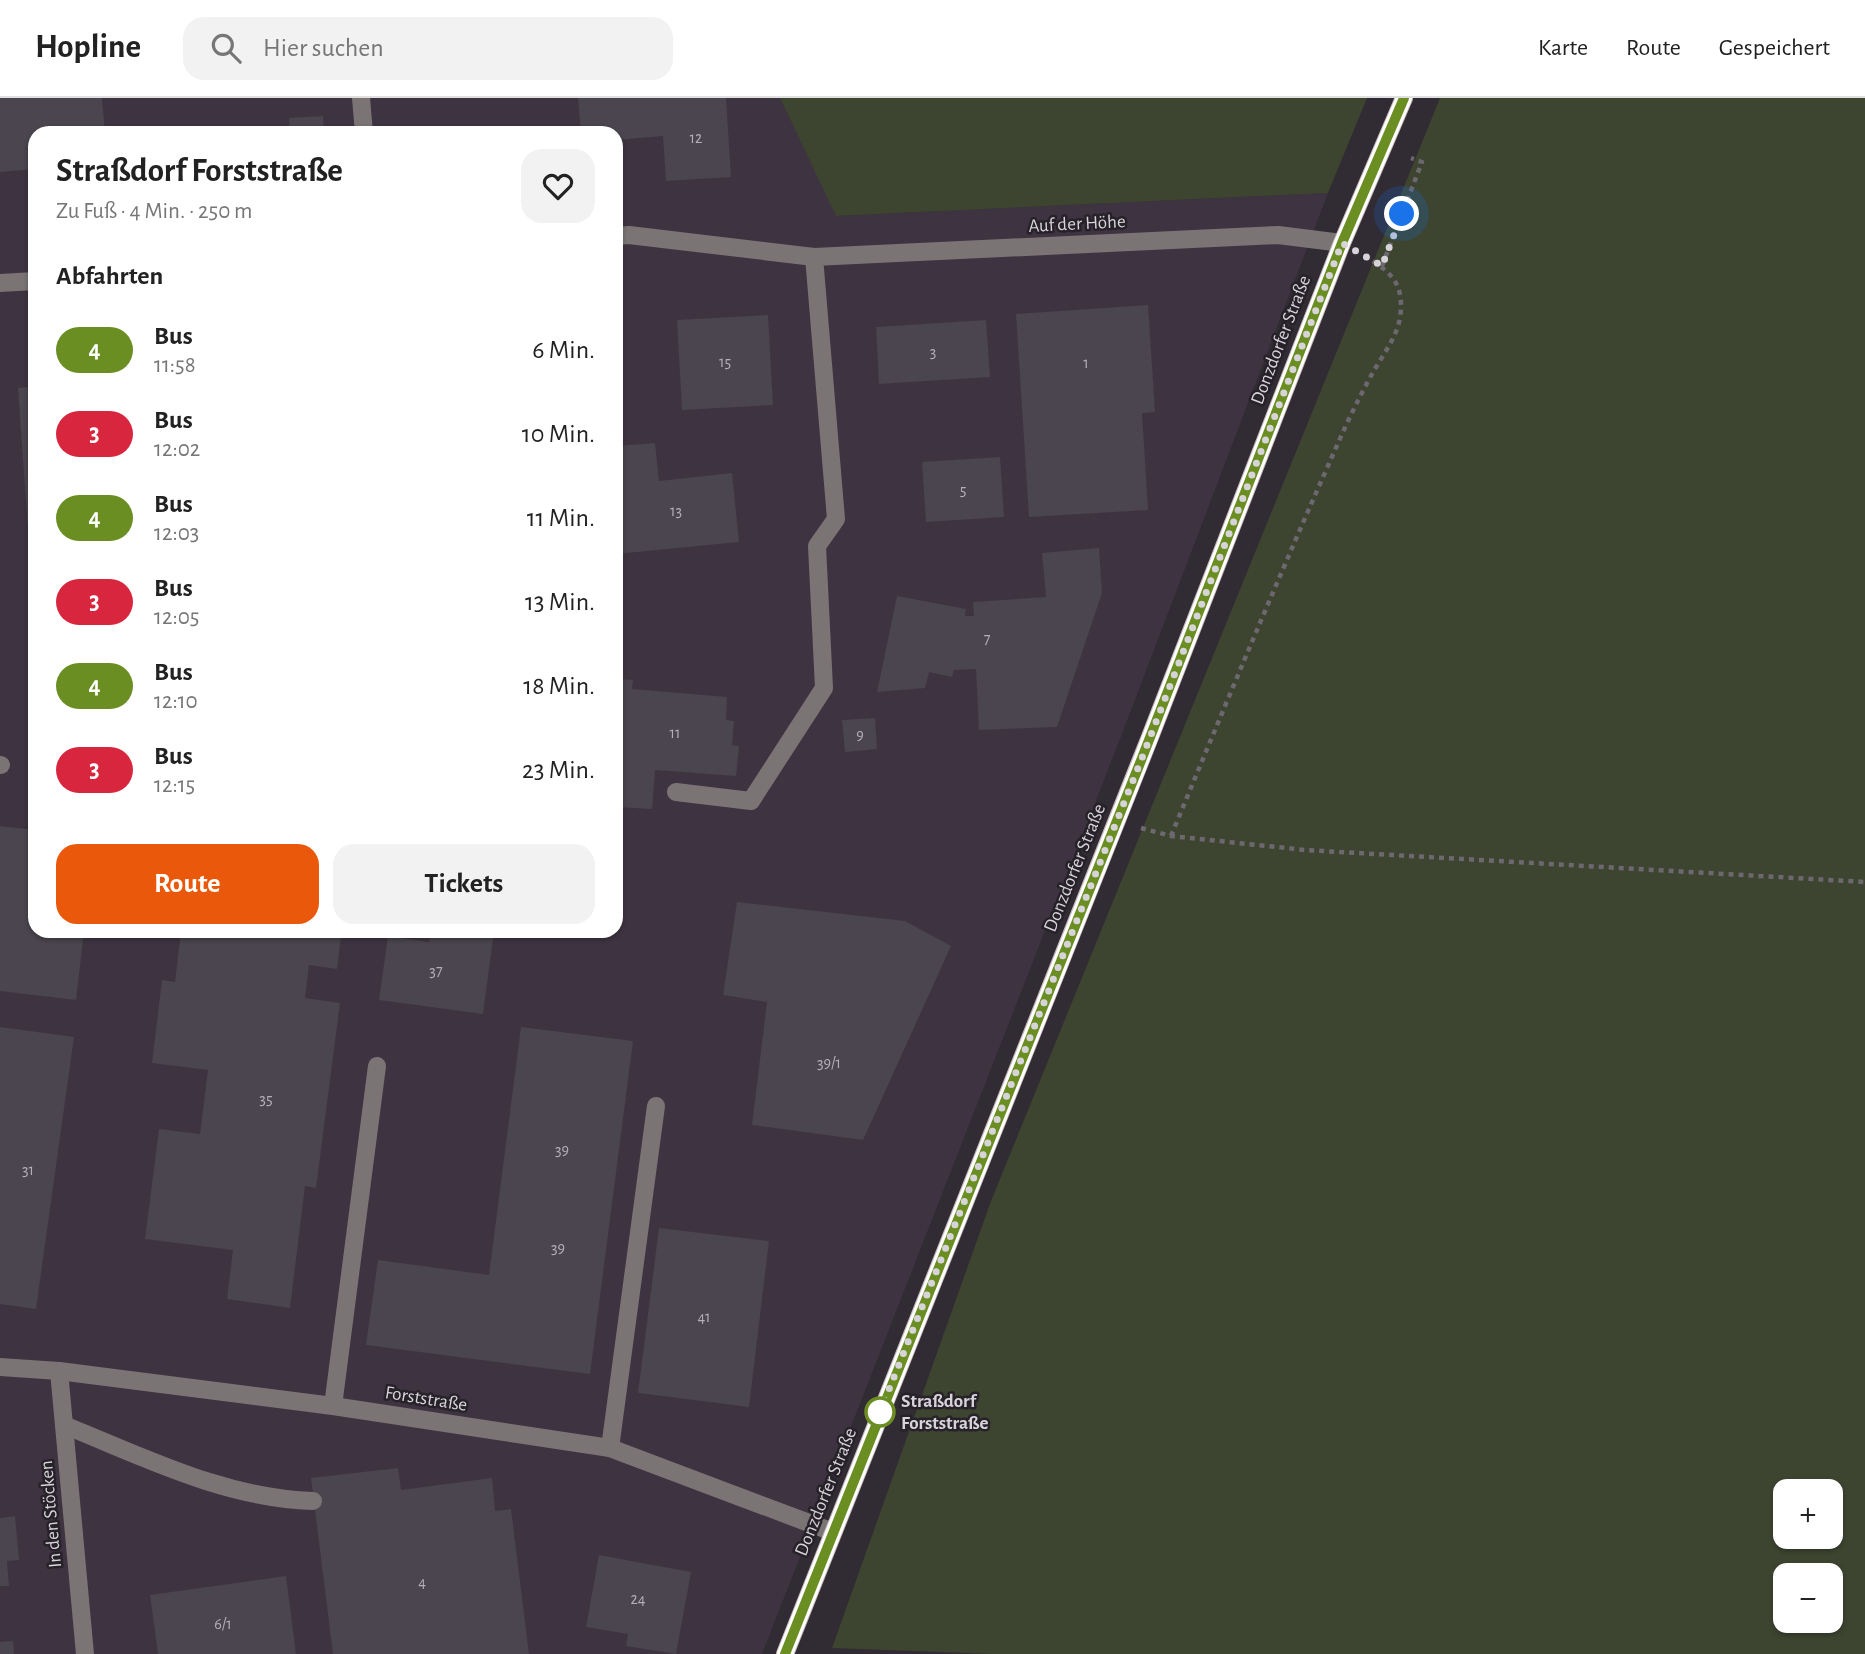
<!DOCTYPE html>
<html lang="de">
<meta charset="utf-8">
<style>
body{margin:0;font-family:"Alegreya Sans",sans-serif;background:#f2f2f2;color:#222;height:100vh;display:flex;flex-direction:column;font-size:26px;white-space:nowrap}
*{box-sizing:border-box;margin:0}
p{font-size:23px;color:#767676}
.icon{flex:none;width:38px;height:38px;fill:none;stroke:currentColor;stroke-width:2;stroke-linecap:round;stroke-linejoin:round}
.map{position:relative;flex:1;overflow:hidden}
.sheet{position:absolute;left:28px;top:28px;width:595px;height:812px;display:flex;flex-direction:column;background:#fff;border-radius:21px;box-shadow:0 2px 5px #0004}
.sheet>*{flex:none}
.badge{padding:0 14px;border-radius:23px;font-size:24px;line-height:46px}
.fabs{position:absolute;left:1773px;top:1381px;display:grid;gap:14px}
.fabs a{display:grid;place-items:center;width:70px;height:70px;border-radius:14px;background:#fff;box-shadow:0 2px 5px #0004;font-size:35px}
.you{position:absolute;width:35px;height:35px;margin:-18px;border:5px solid #fff;border-radius:50%;background:#1a73e8;box-shadow:0 0 0 10px #1a73e833}
.map>.badge{position:absolute;translate:-50% -50%;box-shadow:0 0 0 4px #fff}
h2{padding:0 28px;font-size:26px;line-height:63px}
.round{display:grid;place-items:center;flex:none;width:74px;height:74px;border-radius:21px;background:#f2f2f2}
.head{display:flex;align-items:center;justify-content:space-between;height:119px;padding:0 28px}
h1{font-size:33px;font-weight:600;line-height:52px}
.button{display:flex;gap:14px;margin-top:auto;padding:14px 28px}
.button a{flex:1;height:80px;border-radius:21px;background:#ea580c;color:#fff;font-size:28px;font-weight:600;line-height:80px;text-align:center}
.button a+a{background:#f2f2f2;color:#222}
ul{padding:0;list-style:none}
li{display:flex;align-items:center;gap:21px;height:84px;padding:0 28px}
li div{flex:1}
li b{display:block;font-size:26px}
li em{font-style:normal}
li .badge{min-width:77px;font-weight:700;text-align:center}
header{display:flex;align-items:center;gap:42px;box-sizing:border-box;height:98px;padding:0 35px;background:#fff;border-bottom:2px solid #e0e0e0}
header strong{font-size:33px}
nav{display:flex;gap:38px;margin-inline-start:auto;font-size:24px}
.search{width:490px;height:63px;background:#f2f2f2;display:flex;align-items:center;gap:18px;box-sizing:border-box;padding:0 24px;border-radius:21px;color:#767676;font-size:26px}
.map>svg:first-child{display:block}
</style>
<header>
<strong>Hopline</strong>
<div class="search"><svg class="icon" aria-label="search" viewBox="0 0 24 24"><circle cx="10" cy="10" r="6"/><path d="M15 15l6 6"/></svg>Hier suchen</div>
<nav><a>Karte</a><a>Route</a><a>Gespeichert</a></nav>
</header>
<div class="map">
<svg width="1865" height="1556" viewBox="0 0 1865 1556">
<rect width="100%" height="100%" fill="#312b33"/>
<path fill="#3e3441" fill-rule="evenodd" d="M0,0H780L837,118L1328,95L1120,641L762,1556H0ZM35,35H616V833H35Z"/>
<g fill="#3d4430" fill-rule="evenodd">
<path d="M780,0H1367L1328,95L836,118Z"/>
<path d="M1440,0H1865V1556H994L832,1550L991,1103ZM1830,1393V1438H1785V1393ZM1830,1477V1522H1785V1477Z"/>
</g>
<g fill="#4a454e">
<path d="M0,0H102L105,35H35V71L0,74Z"/>
<path d="M578,0H726L731,79L666,83L663,38L616,42V35H581Z"/>
<path d="M323,18L324,35H290L289,20Z"/>
<path d="M1148,207L1155,314L1142,315L1148,412L1029,419L1016,216Z"/>
<path d="M768,217L773,307L682,312L677,222Z"/>
<path d="M986,222L990,279L879,286L876,229Z"/>
<path d="M35,288V504H33L18,290Z"/>
<path d="M655,345L659,383L732,375L739,444L616,456V348Z"/>
<path d="M1000,359L1004,419L926,424L922,364Z"/>
<path d="M1099,450L1102,495L1057,629L979,632L976,571L954,572L952,579L929,574L925,590L877,594L897,498L966,511L965,518H974L973,504L1046,499L1042,455Z"/>
<path d="M616,581L633,582L632,591L727,599L726,622L734,623L732,647L739,648L736,678L655,672L652,711L616,709Z"/>
<path d="M875,620L877,651L845,654L842,622Z"/>
<path d="M0,728L35,732V833H84L76,902L0,893Z"/>
<path d="M737,804L905,823L951,848L863,1042L752,1027L767,904L723,897Z"/>
<path d="M181,833H350V838H341L337,871L309,867L305,900L340,905L316,1090L305,1088L290,1210L227,1201L233,1152L145,1141L159,1031L200,1036L208,972L152,965L162,882L175,884Z"/>
<path d="M431,833H494L483,916L379,902L388,838L429,844Z"/>
<path d="M0,929L74,939L36,1211L0,1206Z"/>
<path d="M521,929L633,943L590,1276L366,1247L378,1162L489,1177Z"/>
<path d="M659,1130L769,1143L749,1309L638,1295Z"/>
<path d="M398,1370L401,1392L492,1380L495,1413L511,1411L529,1556H333L311,1380Z"/>
<path d="M15,1418L19,1462L7,1463L9,1488H0V1420Z"/>
<path d="M599,1457L691,1474L676,1556L626,1548L628,1536L586,1529Z"/>
<path d="M286,1478L296,1556H158L150,1497Z"/>
<path d="M13,1543L14,1556H0V1544Z"/>
</g>
<g fill="none" stroke-linecap="round" stroke-linejoin="round">
<g stroke="#6d686f" stroke-width="4.5" stroke-dasharray="5 5" stroke-linecap="butt">
<path d="M1382,168L1422,64L1411,60"/>
<path d="M1141,730L1171,738L1305,752L1865,784"/>
<path d="M1171,738C1226,605 1281,473 1339,343C1349,320 1360,298 1372,276C1382,258 1396,241 1400,220C1405,186 1391,173 1364,158"/>
</g>
<g stroke="#7a7475" stroke-width="18">
<path d="M361,0L364,35"/>
<path d="M616,138L629,137L814,159L1278,137L1342,145"/>
<path d="M0,185L35,183"/>
<path d="M0,667H1"/>
<path d="M676,694L751,703L824,590L817,448L836,421L814,159"/>
<path d="M0,1269L59,1273L333,1308L610,1350L833,1434"/>
<path d="M59,1273L85,1556"/>
<path d="M333,1308L377,968"/>
<path d="M64,1327C146,1360 224,1400 313,1403"/>
<path d="M610,1350L656,1008"/>
</g>
<path stroke="#c6babb" stroke-width="18" d="M785,1556L1150,639L1342,145L1404,0"/>
</g>
<g fill="none" stroke-linecap="round" stroke-linejoin="round">
<g stroke="#fff" stroke-width="16">
<path id="line" d="M785,1556L1142,660L1342,145L1404,0"/>
</g>
<use href="#line" stroke="#6b8e23" stroke-width="10"/>
<path stroke="#d7d4d9" stroke-width="7" stroke-dasharray="0 12.6" d="M880,1314L1142,660L1342,145L1382,168L1402,116"/>
</g>
<circle fill="#fff" stroke="#6b8e23" stroke-width="3.5" cx="880" cy="1314" r="14"/>
<g text-anchor="middle" dominant-baseline="central" stroke-width="5" stroke-linejoin="round" paint-order="stroke">
<g font-size="16" fill="#b4b0b6">
<text x="696" y="40">12</text>
<text x="933" y="254">3</text>
<text x="725" y="264">15</text>
<text x="1086" y="265">1</text>
<text x="963" y="392">5</text>
<text x="676" y="413">13</text>
<text x="987" y="541">7</text>
<text x="675" y="635">11</text>
<text x="860" y="637">9</text>
<text x="436" y="873">37</text>
<text x="829" y="965">39/1</text>
<text x="266" y="1001">35</text>
<text x="562" y="1052">39</text>
<text x="28" y="1072">31</text>
<text x="558" y="1150">39</text>
<text x="704" y="1219">41</text>
<text x="422" y="1484">4</text>
<text x="638" y="1501">24</text>
<text x="223" y="1526">6/1</text>
</g>
<g font-size="19" fill="#d7d4d9" stroke="#272229">
<text transform="translate(1077 126) rotate(-3)">Auf der Höhe</text>
<text transform="translate(1281 242) rotate(-69)">Donzdorfer Straße</text>
<text transform="translate(1075 770) rotate(-68)">Donzdorfer Straße</text>
<text transform="translate(426 1301) rotate(9)">Forststraße</text>
<text transform="translate(826 1394) rotate(-68)">Donzdorfer Straße</text>
<text transform="translate(51 1416) rotate(-95)">In den Stöcken</text>
</g>
<g font-size="19" font-weight="bold" fill="#d7d4d9" stroke="#272229" text-anchor="start">
<text x="901" y="1303">Straßdorf<tspan x="901" dy="22">Forststraße</tspan></text>
</g>
</g>
</svg>
<div class="fabs">
<a>+</a>
<a>−</a>
</div>
<div class="you" style="left:1402px;top:116px"></div>
<section class="sheet">
<div class="head"><div><h1>Straßdorf Forststraße</h1><p>Zu Fuß · 4 Min. · 250 m</p></div><a class="round"><svg class="icon" aria-label="heart" viewBox="0 0 24 24"><path d="M12 20l-8-8c-3-5 5-10 8-4 3-6 11-1 8 4z"/></svg></a></div>
<h2>Abfahrten</h2>
<ul>
<li><span class="badge" style="background:#6b8e23;color:#fff">4</span><div><b>Bus</b><p>11:58</p></div><em>6 Min.</em></li>
<li><span class="badge" style="background:#d7263d;color:#fff">3</span><div><b>Bus</b><p>12:02</p></div><em>10 Min.</em></li>
<li><span class="badge" style="background:#6b8e23;color:#fff">4</span><div><b>Bus</b><p>12:03</p></div><em>11 Min.</em></li>
<li><span class="badge" style="background:#d7263d;color:#fff">3</span><div><b>Bus</b><p>12:05</p></div><em>13 Min.</em></li>
<li><span class="badge" style="background:#6b8e23;color:#fff">4</span><div><b>Bus</b><p>12:10</p></div><em>18 Min.</em></li>
<li><span class="badge" style="background:#d7263d;color:#fff">3</span><div><b>Bus</b><p>12:15</p></div><em>23 Min.</em></li>
</ul>
<div class="button"><a>Route</a><a>Tickets</a></div>
</section>
</div>
